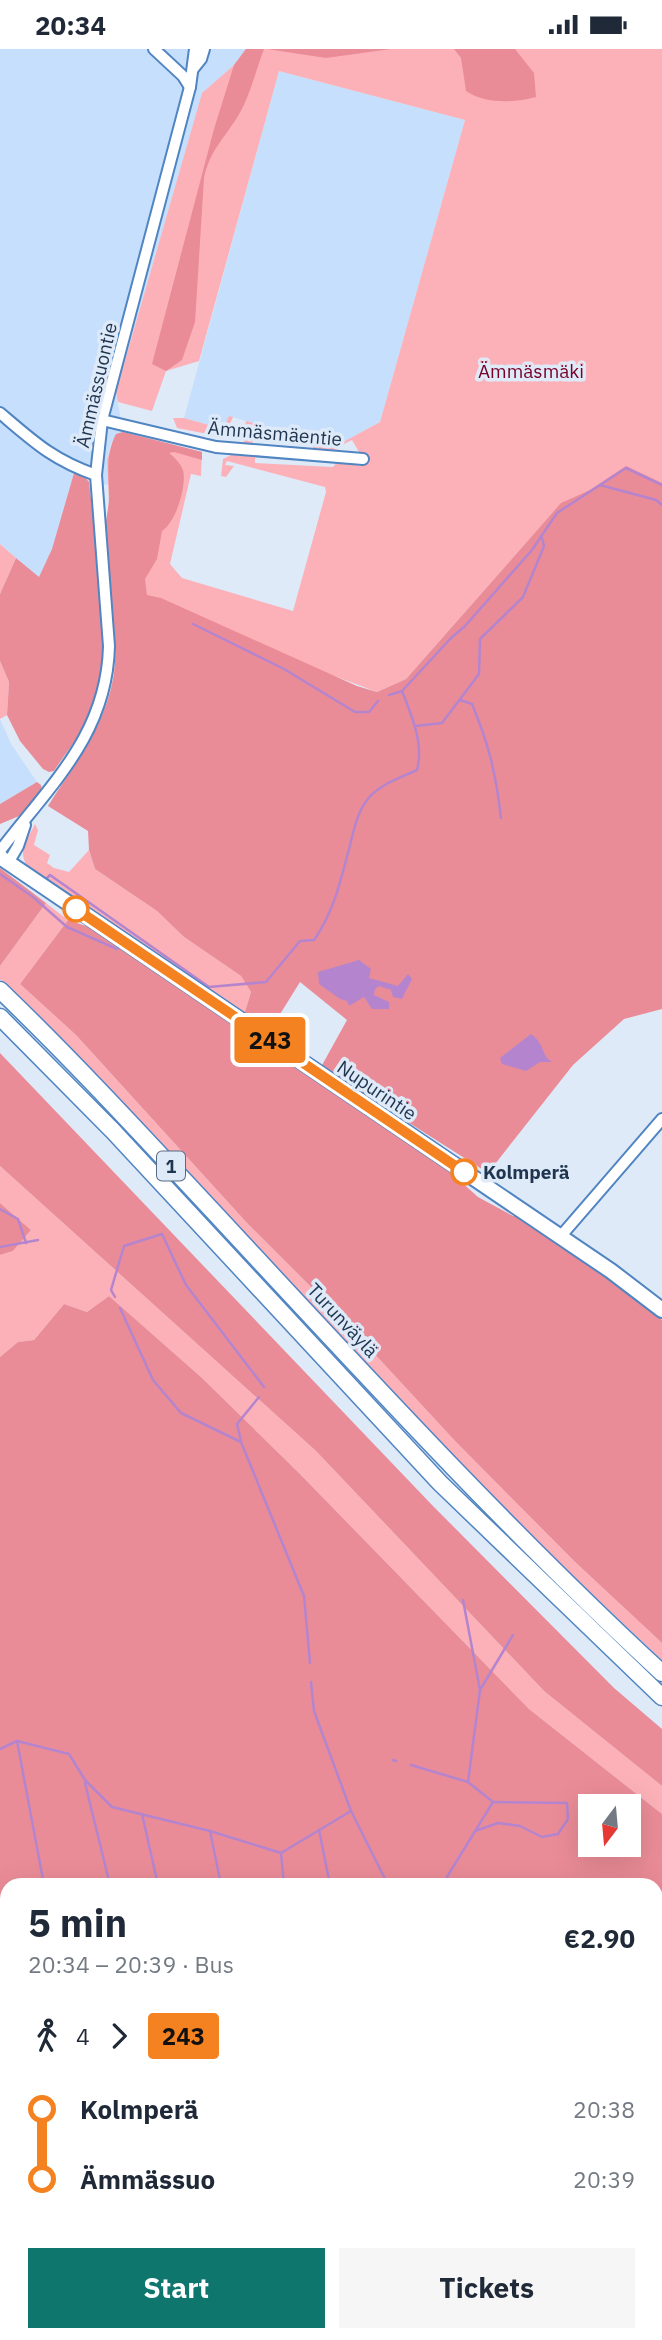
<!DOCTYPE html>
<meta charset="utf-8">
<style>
body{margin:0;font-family:"IBM Plex Sans",sans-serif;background:#f6f6f7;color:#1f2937;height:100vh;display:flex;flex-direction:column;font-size:26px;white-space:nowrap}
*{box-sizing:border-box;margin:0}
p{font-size:23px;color:#747a83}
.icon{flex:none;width:38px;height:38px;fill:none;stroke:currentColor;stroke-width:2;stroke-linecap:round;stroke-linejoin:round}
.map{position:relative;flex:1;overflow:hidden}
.sheet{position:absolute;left:0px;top:1829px;width:663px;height:464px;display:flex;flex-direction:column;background:#fff;border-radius:21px 21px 0 0;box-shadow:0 7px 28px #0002}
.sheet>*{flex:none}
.badge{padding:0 14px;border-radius:5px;font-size:24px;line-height:46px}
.needle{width:46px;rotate:196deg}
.fabs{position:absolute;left:578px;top:1745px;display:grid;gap:14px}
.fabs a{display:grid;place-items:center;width:63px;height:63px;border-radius:0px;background:#fff;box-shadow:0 7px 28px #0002;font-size:35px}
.map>.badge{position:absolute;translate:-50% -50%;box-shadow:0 0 0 4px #fff}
.legs{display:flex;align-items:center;gap:10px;height:77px;padding:0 28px;font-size:23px}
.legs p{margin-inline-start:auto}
.head{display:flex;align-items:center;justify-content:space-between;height:119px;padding:0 28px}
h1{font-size:38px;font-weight:800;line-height:52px}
.button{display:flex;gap:14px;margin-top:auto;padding:14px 28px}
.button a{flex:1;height:80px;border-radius:0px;background:#0f766e;color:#fff;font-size:28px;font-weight:800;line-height:80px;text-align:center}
.button a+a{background:#f6f6f7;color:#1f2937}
ul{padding:0 28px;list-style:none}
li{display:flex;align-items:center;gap:24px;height:70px;font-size:26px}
li i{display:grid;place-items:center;width:10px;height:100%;margin:0 9px;background:currentColor}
li i::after{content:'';width:18px;height:18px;margin:-9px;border:5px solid;border-radius:50%;background:#fff}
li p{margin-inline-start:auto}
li:first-child i{background:linear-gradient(#0000 50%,currentColor 0)}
li:last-child i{background:linear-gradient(currentColor 50%,#0000 0)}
.status{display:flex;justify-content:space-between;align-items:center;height:49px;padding:0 35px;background:#fff;direction:ltr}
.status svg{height:19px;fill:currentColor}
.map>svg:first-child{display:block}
</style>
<div class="status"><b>20:34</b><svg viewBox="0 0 49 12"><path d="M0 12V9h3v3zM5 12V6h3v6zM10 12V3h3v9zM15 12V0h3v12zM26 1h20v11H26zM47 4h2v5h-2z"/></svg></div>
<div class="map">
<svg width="662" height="2291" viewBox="0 0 662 2291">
<rect width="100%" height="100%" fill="#dfeaf8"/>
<g fill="#c6dffc">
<path d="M0,0H246L234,16L202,44L116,343L123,383L116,386L111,395L107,410L109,436L89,433L84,427L74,424L52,500L39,529L0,495Z"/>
<path d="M279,22L465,71L380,373L334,398L229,367L223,380L184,369Z"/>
<path d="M0,670L11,695L37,733L0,755Z"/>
</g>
<g fill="#fcb1b8">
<path d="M246,0H662V458L506,617L367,647L402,637L561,454L406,630L377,643L109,542L105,484L109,453L107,410L116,386L123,383L202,403L201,427L191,425L170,515L182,529L293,562L326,443L325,438L227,412L225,416L234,417L226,428L221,427L223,410L231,406L255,407V414L333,418L337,413L362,417L363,410L352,391L338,398V401H313V394L253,391L252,398L245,396L243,390L246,372L334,398L380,373L465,71L279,22L199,312L166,322L152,362L118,353L116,343L202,44L234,16Z"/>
<path d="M229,367L233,368L225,386L219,390L218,387L177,379L173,369H184L223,380Z"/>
<path d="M0,495L16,509L0,545Z"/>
<path d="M0,612L9,633L7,666L0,670Z"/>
<path d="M35,775L38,781L34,796L50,806L47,814L54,819L69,823L89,801L95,820L157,862L184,888L241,927L251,943L244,966L33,824C15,805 25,795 35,775Z"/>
<path d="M46,854L68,871L20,935L76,986L247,1174L333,1260L456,1393L574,1512L662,1594V1611C588,1542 516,1472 445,1400C295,1245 157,1079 0,930V917Z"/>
<path d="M0,1117L316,1402L544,1642L662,1737V1765L529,1660L298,1423L201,1328L109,1247L87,1263L64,1255L34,1291L18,1293L0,1308V1206L13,1202L31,1181L0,1154Z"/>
</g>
<g fill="#ea8c97" fill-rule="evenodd">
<path d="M246,0H264C256,21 250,47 238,67C224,90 210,101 204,129L195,273L182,311L166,322L152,315L214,80L234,16Z"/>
<path d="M267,0H391L326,9Z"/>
<path d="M454,0H515L534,24L536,48C514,54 485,55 466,42L461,9Z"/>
<path d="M123,383L202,403V411L174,403L169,404C175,409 180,414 183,421C187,437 176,473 162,482L157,510L145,530L147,546L161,549L357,637L377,643L406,630L561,454L590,441L626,417L662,434V960L624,970L573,1016L488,1124L321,1018L347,971L300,933L269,983L244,966L251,943L241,927L184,888L157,862L95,820L89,801L88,782L48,757C76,712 106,677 114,624C120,578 104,531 105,485C105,473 109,460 109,448C109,425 105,406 116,385Z"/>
<path d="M74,424L84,427L89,433C96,495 116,607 92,663C83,684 66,703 54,722L49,723L43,720L20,692L7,666L9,633L0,612V545L16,509L39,528L52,500Z"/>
<path d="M37,733L41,736L42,741L24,765L0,775V755Z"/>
<path d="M0,819L46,854L0,917Z"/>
<path d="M68,871L92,879L112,892L430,1105L478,1148L513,1167H516L571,1201L662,1271V1594L574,1512L456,1393L333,1260L247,1174L76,986L20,935Z"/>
<path d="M0,1004L432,1456L614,1639L662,1680V1737L544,1642L316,1402L0,1117Z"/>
<path d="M0,1154L31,1181L13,1202L0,1206Z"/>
<path d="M109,1247L201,1328L298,1423L529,1660L662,1765V2291H0V1308L18,1293L34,1291L64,1255L87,1263ZM590,1757H628V1796H590ZM7,1836H656V2286H7Z"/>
</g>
<g fill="#b485ce">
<path d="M359,911L371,920L369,929L398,937L408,925L412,930L402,950L393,948L391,941L379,937L375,940L374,946L389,953V960H372L364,948L349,957L347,952L340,950L319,935L318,923Z"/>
<path d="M531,985C546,996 540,1005 552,1013H540L526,1022L502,1015L500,1009Z"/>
</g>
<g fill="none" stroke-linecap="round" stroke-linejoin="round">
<g stroke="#b485ce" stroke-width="2.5">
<path d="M600,436L656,451L662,456"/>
<path d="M193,575L284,620L355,663H369L378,652"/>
<path d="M389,646L402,642L451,589L465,577L532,501L557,464L626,419L662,436"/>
<path d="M460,651L472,655C489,696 496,725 501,769"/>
<path d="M415,677L442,674L479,625L480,590L523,548L544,497L542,489"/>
<path d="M0,825L33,848L67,878L117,900L119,898"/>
<path d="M46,830L50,826L209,938L266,933L300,892L314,891C334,863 341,830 350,796C354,781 357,764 367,751C378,736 400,729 417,721C424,694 412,668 402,642"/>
<path d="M0,1160L18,1170L26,1194"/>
<path d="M0,1198L38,1191"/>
<path d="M115,1248L111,1241L124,1197L162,1185L186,1236L264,1338"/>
<path d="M120,1259L153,1331L181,1364L241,1393L304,1547L310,1614"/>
<path d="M241,1392L237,1375L259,1348"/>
<path d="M463,1551L480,1641"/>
<path d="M311,1633L314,1662L351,1762"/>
<path d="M17,1692L44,1836"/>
<path d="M0,1700L17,1692L69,1705L85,1731L112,1758L210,1782L281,1804L351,1762L388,1836"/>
<path d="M393,1711L396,1712"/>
<path d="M411,1716L468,1733L493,1753"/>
<path d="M468,1733L480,1641L513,1586"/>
<path d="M85,1734L110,1836"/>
<path d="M142,1765L158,1836"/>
<path d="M319,1781L330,1836"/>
<path d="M210,1782L221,1836"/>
<path d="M281,1804L284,1836"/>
<path d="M442,1836L493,1753L567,1754L568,1770L558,1785L542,1788L520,1777L498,1774L475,1782"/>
<path d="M0,1916L6,1983L0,2043"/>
<path d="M0,2055L7,2083"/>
<path d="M53,2286V2291"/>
<path d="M315,2286L335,2291"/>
<path d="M209,2291L246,2290L250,2286"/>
<path d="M369,2291L372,2286"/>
</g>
<g stroke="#5085c2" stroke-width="14">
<g id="minor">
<path d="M154,0L183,27L190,38"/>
<path d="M193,20L201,10L204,0"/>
<path d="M0,364C34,393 53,411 96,426"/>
<path d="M102,371L216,398L363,410"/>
<path d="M0,802C50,736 107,686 109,597L96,426L102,371L190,38L195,0"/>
<path d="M8,814L18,797L25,776"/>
<path d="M560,1188L662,1070"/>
</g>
</g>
<g stroke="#5085c2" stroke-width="18">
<path id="major" d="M0,808L611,1222L662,1261"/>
</g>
<g stroke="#5085c2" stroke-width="19">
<g id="highway">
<path d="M0,941C77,1015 150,1095 223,1173C366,1327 508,1482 662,1624"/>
<path d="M0,968L113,1082L440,1434L662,1648"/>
</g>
</g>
<use href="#minor" stroke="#fff" stroke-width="10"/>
<use href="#major" stroke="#fff" stroke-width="14"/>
<use href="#highway" stroke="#fff" stroke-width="16"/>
</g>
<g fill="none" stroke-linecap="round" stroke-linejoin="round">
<g stroke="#fff" stroke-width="16">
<path id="line-1" d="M76,860L464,1123"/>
</g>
<use href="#line-1" stroke="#f58220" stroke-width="10"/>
</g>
<g fill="#fff" stroke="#f58220" stroke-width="3.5">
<circle cx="76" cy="860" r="12"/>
<circle cx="464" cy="1123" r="12"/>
</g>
<g text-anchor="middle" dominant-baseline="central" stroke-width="7" stroke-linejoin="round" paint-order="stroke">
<rect fill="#dfeaf8" stroke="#596b82" stroke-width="2" x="157" y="1102.5" width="28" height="29" rx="5"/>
<g font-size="18" font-weight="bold" fill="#1f354f">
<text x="171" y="1117">1</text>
</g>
<g font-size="19" fill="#760026" stroke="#dfeaf8">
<text x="531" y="322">Ämmäsmäki</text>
</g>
<g font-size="19" fill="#1f354f" stroke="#dfeaf8">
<text transform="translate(96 336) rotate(-77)">Ämmässuontie</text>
<text transform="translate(275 384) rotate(5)">Ämmäsmäentie</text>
<text transform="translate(377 1041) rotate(34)">Nupurintie</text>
<text transform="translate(343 1271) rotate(47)">Turunväylä</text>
</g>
<g font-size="19" font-weight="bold" fill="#1f354f" stroke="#dfeaf8" text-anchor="start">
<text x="483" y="1123">Kolmperä</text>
</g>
</g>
</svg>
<div class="fabs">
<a><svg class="needle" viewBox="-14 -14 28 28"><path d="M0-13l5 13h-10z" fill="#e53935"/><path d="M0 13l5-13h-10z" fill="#747a83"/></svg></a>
</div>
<b class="badge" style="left:270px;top:991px;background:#f58220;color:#111">243</b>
<section class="sheet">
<div class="head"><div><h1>5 min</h1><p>20:34 – 20:39 · Bus</p></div><b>€2.90</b></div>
<div class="legs"><svg class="icon" aria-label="walk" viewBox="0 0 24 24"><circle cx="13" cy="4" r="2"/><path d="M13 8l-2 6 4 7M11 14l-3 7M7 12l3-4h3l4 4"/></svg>4<svg class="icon" aria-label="forward" viewBox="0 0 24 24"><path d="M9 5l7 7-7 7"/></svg><b class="badge" style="background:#f58220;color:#111">243</b></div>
<ul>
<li><i style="color:#f58220"></i><b>Kolmperä</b><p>20:38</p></li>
<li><i style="color:#f58220"></i><b>Ämmässuo</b><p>20:39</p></li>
</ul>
<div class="button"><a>Start</a><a>Tickets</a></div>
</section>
</div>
